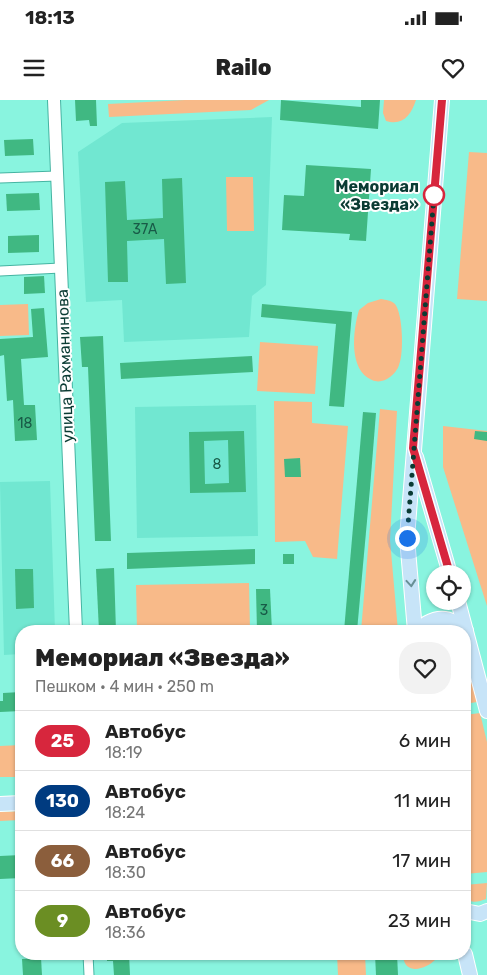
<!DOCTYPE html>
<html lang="ru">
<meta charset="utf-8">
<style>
body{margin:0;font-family:Rubik,sans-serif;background:#f2f2f2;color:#222;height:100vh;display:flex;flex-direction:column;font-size:19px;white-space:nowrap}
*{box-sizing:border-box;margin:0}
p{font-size:16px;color:#767676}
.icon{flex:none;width:28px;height:28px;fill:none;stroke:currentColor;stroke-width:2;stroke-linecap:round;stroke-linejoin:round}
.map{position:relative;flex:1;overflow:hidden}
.side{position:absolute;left:15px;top:525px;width:456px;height:335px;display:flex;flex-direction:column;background:#fff;border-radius:20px;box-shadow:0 1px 4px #0004}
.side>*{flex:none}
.badge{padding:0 10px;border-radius:16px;font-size:18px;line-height:32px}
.tools{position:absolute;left:426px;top:465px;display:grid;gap:10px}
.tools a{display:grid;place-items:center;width:45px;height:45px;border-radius:50%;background:#fff;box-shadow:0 1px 4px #0004;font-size:25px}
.you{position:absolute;width:25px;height:25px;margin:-12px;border:4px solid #fff;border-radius:50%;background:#1a73e8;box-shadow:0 0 0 8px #1a73e833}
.map>.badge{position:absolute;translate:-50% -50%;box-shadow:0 0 0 2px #fff}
.round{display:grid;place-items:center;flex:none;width:52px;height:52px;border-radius:20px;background:#f2f2f2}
.summary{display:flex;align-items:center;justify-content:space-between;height:85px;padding:0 20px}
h1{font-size:24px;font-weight:800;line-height:38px}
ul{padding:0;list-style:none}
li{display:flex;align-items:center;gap:15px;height:60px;padding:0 20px;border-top:1px solid #e0e0e0}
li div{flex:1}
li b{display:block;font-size:19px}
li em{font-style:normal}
li .badge{min-width:55px;font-weight:700;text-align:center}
.status{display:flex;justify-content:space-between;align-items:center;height:35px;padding:0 25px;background:#fff;direction:ltr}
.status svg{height:14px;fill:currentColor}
header{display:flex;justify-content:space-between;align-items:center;height:65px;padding:0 20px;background:#fff;font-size:22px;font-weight:800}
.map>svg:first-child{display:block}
</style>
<div class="status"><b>18:13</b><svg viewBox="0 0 49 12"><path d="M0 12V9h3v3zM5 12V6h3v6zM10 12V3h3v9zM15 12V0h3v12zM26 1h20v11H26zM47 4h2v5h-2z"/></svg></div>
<header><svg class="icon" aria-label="menu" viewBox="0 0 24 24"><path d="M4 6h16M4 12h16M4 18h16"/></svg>Railo<svg class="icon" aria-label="heart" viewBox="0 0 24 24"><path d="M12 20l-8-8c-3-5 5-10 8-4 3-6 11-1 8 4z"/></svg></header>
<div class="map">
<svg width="487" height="875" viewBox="0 0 487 875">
<rect width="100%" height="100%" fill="#89f4df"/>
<g fill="#71e7d1">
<path d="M272,17L266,185L252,196L249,237L124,242L122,200L86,202L78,52L122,23Z"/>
<path d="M256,305L258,436L137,438L135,307Z"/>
<path d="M50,381L55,531H21V554L4,555L0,382Z"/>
</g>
<g fill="#f8ba89">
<path d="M185,0H269L251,10L109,17L108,4Z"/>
<path d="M384,0H416C411,15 403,26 386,21L383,13Z"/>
<path d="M469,52L487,53V201L457,199Z"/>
<path d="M226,77H253L254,131H227Z"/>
<path d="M381,199C386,200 391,200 395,204C403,214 404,254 399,265C398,269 394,274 390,277C385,281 378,283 372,280C348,270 353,230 359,210L368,203Z"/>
<path d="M28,204L29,235L0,236V205Z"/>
<path d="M260,242L318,246L315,294L257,291Z"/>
<path d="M274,301L312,302V323L348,326L337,459L313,457L305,441L275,442Z"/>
<path d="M380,309L397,311L390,440L398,531H361Z"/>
<path d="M443,326L487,331V506L443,367Z"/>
<path d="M249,483L250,531H137L136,485Z"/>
<path d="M465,559L477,602L465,604Z"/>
<path d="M480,613L487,642V772L465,774V615Z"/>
<path d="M21,645V677H0V646Z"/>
<path d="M21,711V720L0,721V712Z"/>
<path d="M487,783L486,799C478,802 471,804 465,797V785Z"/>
<path d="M337,854H365L366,875H338Z"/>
<path d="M402,854H434L435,860C429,866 415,873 407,866C404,863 403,857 402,854Z"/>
</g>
<g fill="#40b882" fill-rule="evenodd">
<path d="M75,0H96L97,26H90L89,20L76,21Z"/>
<path d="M281,0L361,7V0H380L378,29L280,20Z"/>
<path d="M33,39L34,55L5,56L4,40Z"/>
<path d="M306,65L371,69L366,141L349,140L350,134L282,130L284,95L304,96Z"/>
<path d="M182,78L186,183L166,184L164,139L127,141L128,182H108L105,82L125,81L127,120L163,118L162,79Z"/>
<path d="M39,93L40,110L7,111L6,94Z"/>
<path d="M39,135V152L8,153V136Z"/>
<path d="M44,176L45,193L24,194V177Z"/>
<path d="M262,204L352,212L344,307L329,306L336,224L261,217Z"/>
<path d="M44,208L48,257L21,259L24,305H35L37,340L15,341L13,300L7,301L4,255L0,256V239L33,237L31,209Z"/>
<path d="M103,236L111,441H95L88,267H82L80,237Z"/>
<path d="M252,256L253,272L121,279L120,263Z"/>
<path d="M363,312L376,313L370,388L357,531H344Z"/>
<path d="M244,331L246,392L190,393L189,332ZM228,340L229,383L205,384L204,341Z"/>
<path d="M475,331L487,332V341L474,339Z"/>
<path d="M300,358L301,377H285L284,359Z"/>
<path d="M255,449V464L127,469V453Z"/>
<rect x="283" y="454" width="11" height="10"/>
<path d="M114,468L116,531H99L96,469Z"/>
<path d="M15,469H33L34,508L16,509Z"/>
<path d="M256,489H270L272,531H257Z"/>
<path d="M21,592V611L0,612V601H3V593Z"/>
<path d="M21,755V778L0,779V756Z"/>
<path d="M107,854H129L130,875H114L113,861H107Z"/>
<path d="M375,854H397L398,875H376Z"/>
<path d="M41,858L42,875H23L22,859Z"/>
</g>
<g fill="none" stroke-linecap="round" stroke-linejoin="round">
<g stroke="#45b4a2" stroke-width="11">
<g id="minor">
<path d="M0,78L57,76"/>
<path d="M0,171L61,168"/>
<path d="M88,854L89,875"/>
</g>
</g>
<g stroke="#45b4a2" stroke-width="14">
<path id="secondary" d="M54,0L76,531"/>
</g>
<g stroke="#fff" stroke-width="16">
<g id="primary">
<path d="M416,357L450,474"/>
<path d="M458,501L487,611"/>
<path d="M415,531L407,438L442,0"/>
<path d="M419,531C421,526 423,526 427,523C443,514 454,520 466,531"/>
<path d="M0,704L21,703"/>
<path d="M465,811L480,814L487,811"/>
<path d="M465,854L470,875"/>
</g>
</g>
<use href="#minor" stroke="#fff" stroke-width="9"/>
<use href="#secondary" stroke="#fff" stroke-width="12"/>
<use href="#primary" stroke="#c7e4f8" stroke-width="14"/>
</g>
<defs><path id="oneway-chevron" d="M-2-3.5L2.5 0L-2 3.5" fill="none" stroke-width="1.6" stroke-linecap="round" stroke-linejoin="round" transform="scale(1.25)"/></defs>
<use stroke="#689096" href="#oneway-chevron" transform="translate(411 483) rotate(85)"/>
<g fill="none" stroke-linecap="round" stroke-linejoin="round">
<g stroke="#fff" stroke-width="11">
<path id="line" d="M442,0L413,348L450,474"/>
</g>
<use href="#line" stroke="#d7263d" stroke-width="8"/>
<path stroke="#0a3b33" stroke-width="5" stroke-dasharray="0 9" d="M407,438L434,95"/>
</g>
<circle fill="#fff" stroke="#d7263d" stroke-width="2.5" cx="434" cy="95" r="10"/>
<g text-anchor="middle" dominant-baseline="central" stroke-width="4" stroke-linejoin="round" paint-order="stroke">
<g font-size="14" fill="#185a47">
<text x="145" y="129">37А</text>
<text x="25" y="323">18</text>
<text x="217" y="364">8</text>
<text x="264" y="510">3</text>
</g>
<g font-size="16" font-weight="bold" fill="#0a3b33" stroke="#fefefe" text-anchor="end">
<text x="419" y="86">Мемориал<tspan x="419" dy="18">«Звезда»</tspan></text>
</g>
<g font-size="16" fill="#0a3b33" stroke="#fefefe">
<text transform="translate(65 266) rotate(-92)">улица Рахманинова</text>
</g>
</g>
</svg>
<div class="tools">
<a><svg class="icon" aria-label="locate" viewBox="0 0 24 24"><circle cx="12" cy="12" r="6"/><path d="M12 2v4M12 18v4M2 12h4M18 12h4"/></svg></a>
</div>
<div class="you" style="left:407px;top:438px"></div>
<section class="side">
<div class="summary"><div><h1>Мемориал «Звезда»</h1><p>Пешком · 4 мин · 250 m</p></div><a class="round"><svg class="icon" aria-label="heart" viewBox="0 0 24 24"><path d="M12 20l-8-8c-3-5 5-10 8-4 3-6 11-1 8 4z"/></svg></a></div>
<ul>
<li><span class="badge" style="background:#d7263d;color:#fff">25</span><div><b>Автобус</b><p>18:19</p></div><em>6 мин</em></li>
<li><span class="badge" style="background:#003b80;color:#fff">130</span><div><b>Автобус</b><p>18:24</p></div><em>11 мин</em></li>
<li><span class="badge" style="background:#8b5e3c;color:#fff">66</span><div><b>Автобус</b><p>18:30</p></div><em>17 мин</em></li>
<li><span class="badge" style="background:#6b8e23;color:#fff">9</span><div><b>Автобус</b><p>18:36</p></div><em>23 мин</em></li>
</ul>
</section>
</div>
